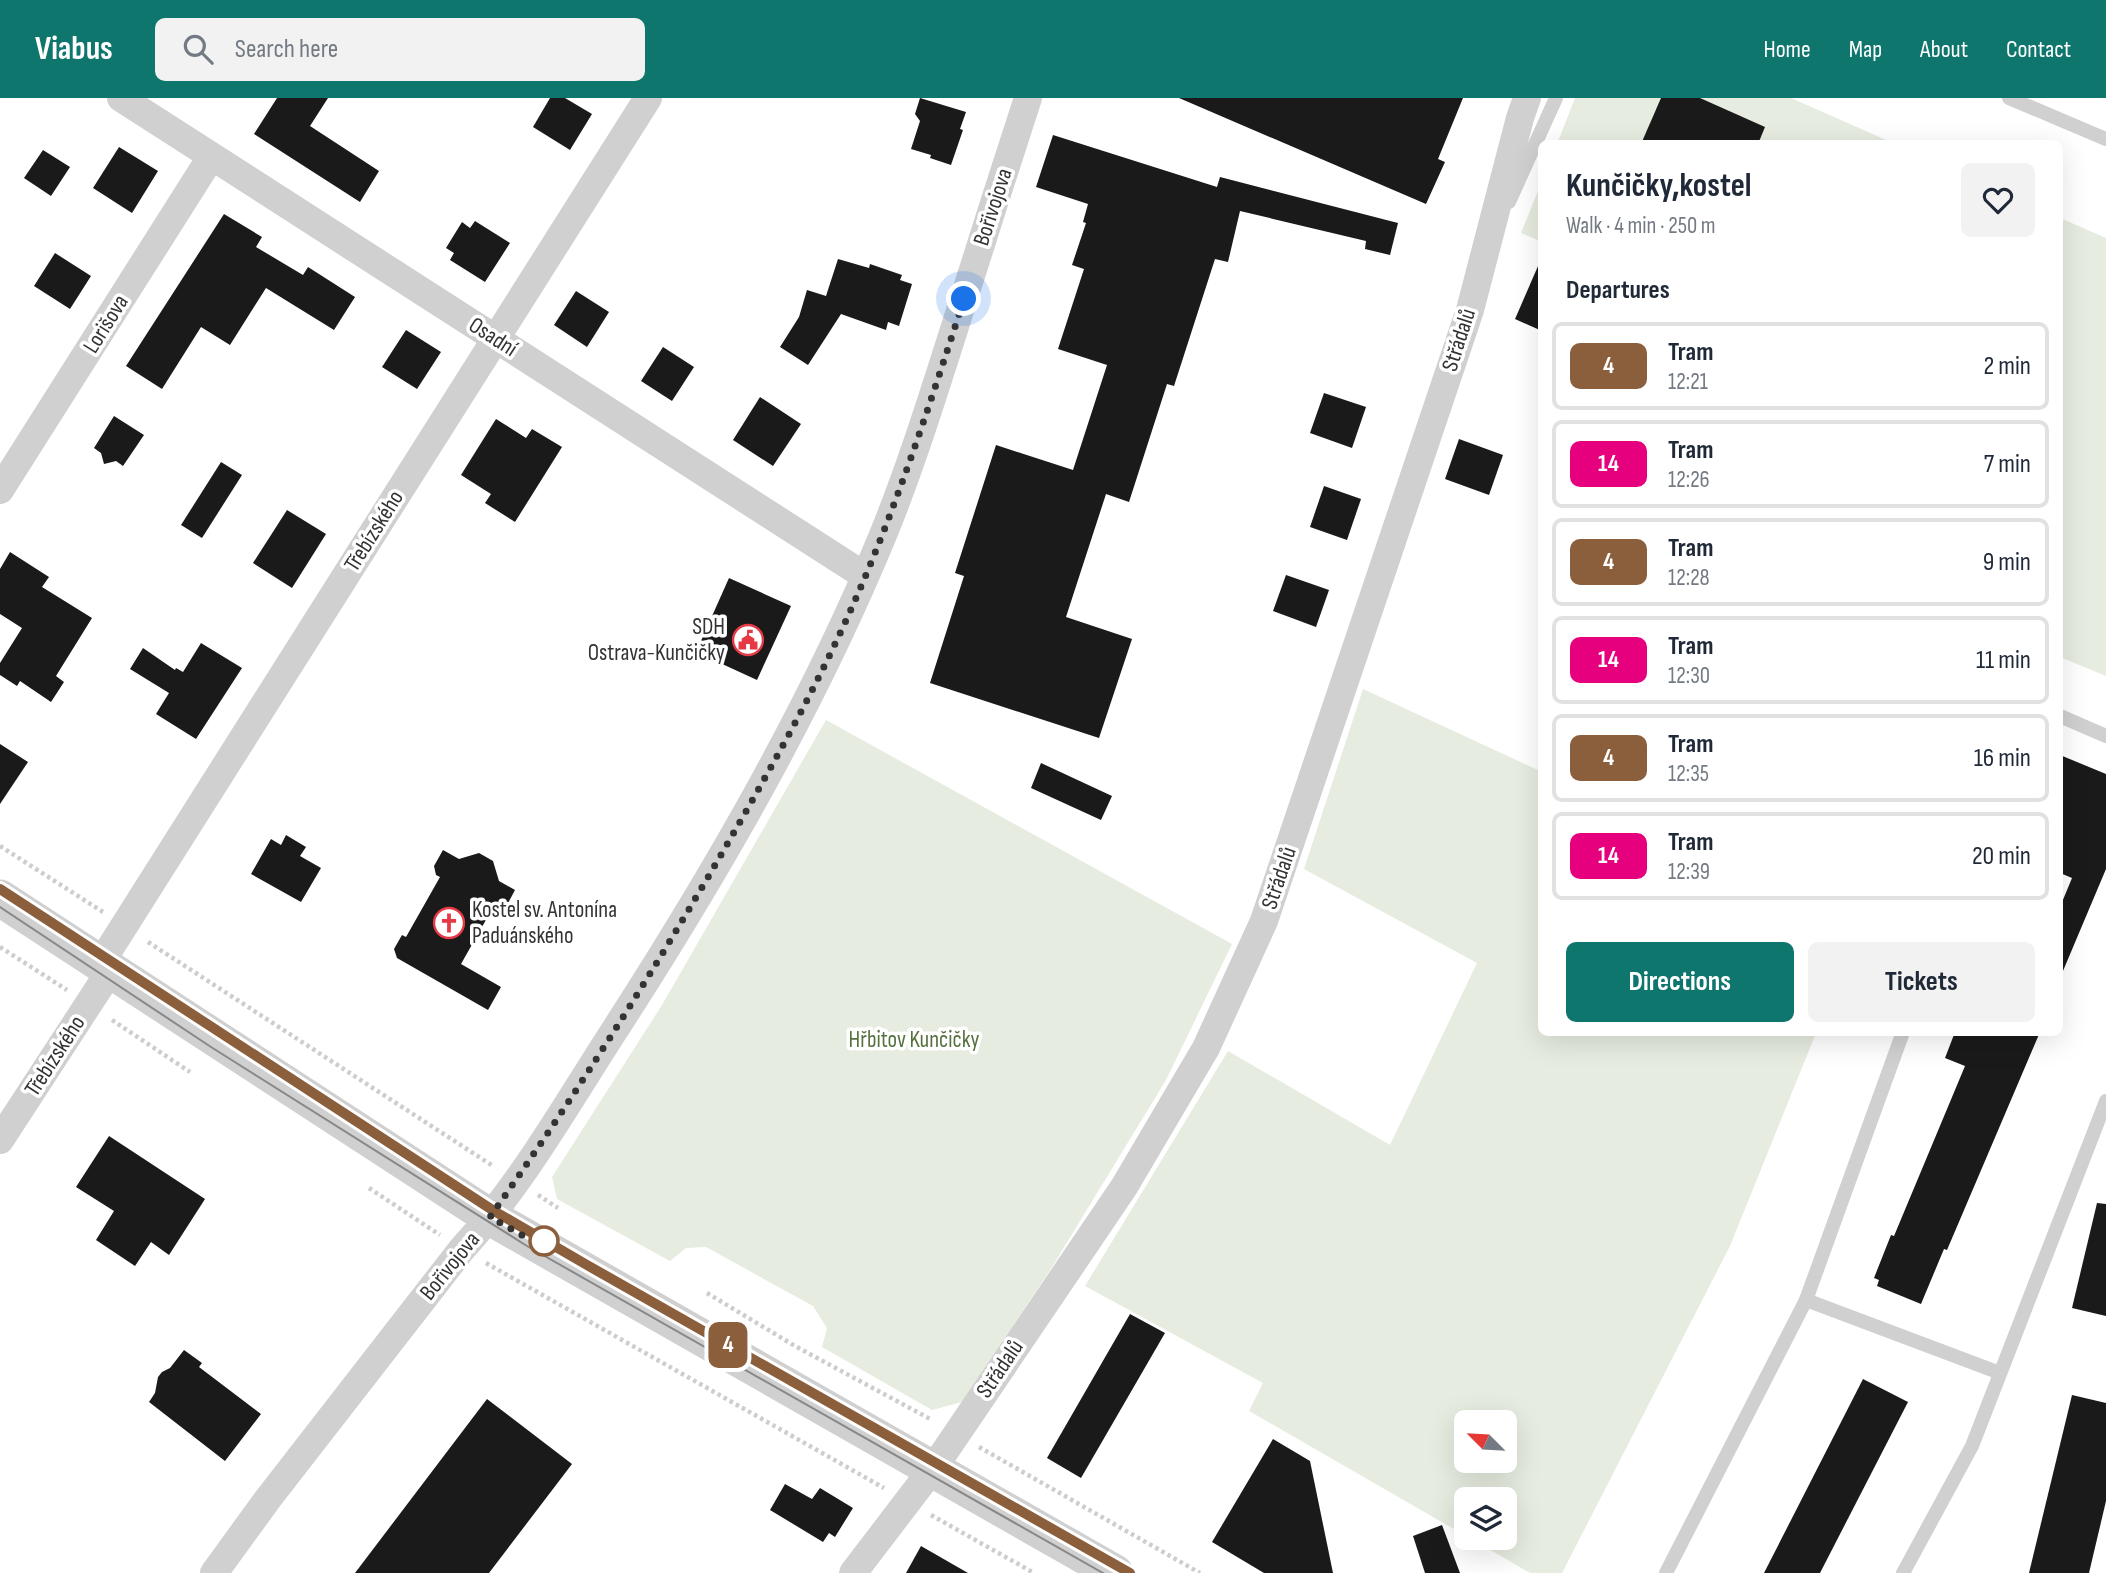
<!DOCTYPE html>
<meta charset="utf-8">
<style>
body{margin:0;font-family:"Sofia Sans Condensed",sans-serif;background:#f2f2f3;color:#1f2937;height:100vh;display:flex;flex-direction:column;font-size:26px;white-space:nowrap}
*{box-sizing:border-box;margin:0}
p{font-size:23px;color:#747a83}
.icon{flex:none;width:38px;height:38px;fill:none;stroke:currentColor;stroke-width:2;stroke-linecap:round;stroke-linejoin:round}
.map{position:relative;flex:1;overflow:hidden}
.drawer{position:absolute;left:1538px;top:42px;width:525px;height:896px;display:flex;flex-direction:column;background:#fff;border-radius:10px;box-shadow:0 7px 28px #0002}
.drawer>*{flex:none}
.badge{padding:0 14px;border-radius:10px;font-size:24px;line-height:46px}
.needle{width:46px;rotate:294deg}
.tools{position:absolute;left:1454px;top:1312px;display:grid;gap:14px}
.tools a{display:grid;place-items:center;width:63px;height:63px;border-radius:10px;background:#fff;box-shadow:0 7px 28px #0002;font-size:35px}
.you{position:absolute;width:35px;height:35px;margin:-18px;border:5px solid #fff;border-radius:50%;background:#1a73e8;box-shadow:0 0 0 10px #1a73e833}
.map>.badge{position:absolute;translate:-50% -50%;box-shadow:0 0 0 4px #fff}
h2{padding:0 28px;font-size:26px;line-height:63px}
.round{display:grid;place-items:center;flex:none;width:74px;height:74px;border-radius:10px;background:#f2f2f3}
.summary{display:flex;align-items:center;justify-content:space-between;height:119px;padding:0 28px}
h1{font-size:33px;font-weight:700;line-height:52px}
.action{display:flex;gap:14px;margin-top:auto;padding:14px 28px}
.action a{flex:1;height:80px;border-radius:10px;background:#0f766e;color:#fff;font-size:28px;font-weight:700;line-height:80px;text-align:center}
.action a+a{background:#f2f2f3;color:#1f2937}
ul{padding:0;list-style:none}
li{display:flex;align-items:center;gap:21px;height:88px;margin:0 14px 10px;padding:0 14px;border:4px solid #e0e1e3;border-radius:10px}
li div{flex:1}
li b{display:block;font-size:26px}
li em{font-style:normal}
li .badge{min-width:77px;font-weight:700;text-align:center}
header{display:flex;align-items:center;gap:42px;box-sizing:border-box;height:98px;padding:0 35px;background:#0f766e;color:#fff}
header strong{font-size:33px}
nav{display:flex;gap:38px;margin-inline-start:auto;font-size:24px}
.search{width:490px;height:63px;background:#f2f2f3;display:flex;align-items:center;gap:18px;box-sizing:border-box;padding:0 24px;border-radius:10px;color:#747a83;font-size:26px}
.map>svg:first-child{display:block}
</style>
<header>
<strong>Viabus</strong>
<div class="search"><svg class="icon" aria-label="search" viewBox="0 0 24 24"><circle cx="10" cy="10" r="6"/><path d="M15 15l6 6"/></svg>Search here</div>
<nav><a>Home</a><a>Map</a><a>About</a><a>Contact</a></nav>
</header>
<div class="map">
<svg width="2106" height="1475" viewBox="0 0 2106 1475">
<rect width="100%" height="100%" fill="#fff"/>
<g fill="#e6ecdf" fill-rule="evenodd">
<path d="M1575,0H1791L1893,45L1557,46Z"/>
<path d="M1542,83V144L1521,135Z"/>
<path d="M2060,120L2106,140V578L2060,559Z"/>
<path d="M1363,591L1540,673L1542,669V934L1816,935L1730,1148L1562,1475H1530L1470,1440H1505V1402H1466V1438L1249,1313L1263,1285L1085,1188L1228,953L1390,1047L1477,865L1304,771ZM1466,1325H1505V1363H1466Z"/>
<path d="M826,622L1232,846L1166,982L1052,1169L962,1304L932,1312L822,1249L827,1230L813,1208L706,1149L686,1150L670,1163L557,1101L552,1079L662,907Z"/>
</g>
<g fill="#1a1a1a">
<path d="M277,0H328L310,28L379,73L360,104L254,36Z"/>
<path d="M550,0H565L592,16L570,52L533,29Z"/>
<path d="M920,0L966,14L960,31L963,32L951,67L930,60L931,57L911,51L920,23L915,16Z"/>
<path d="M1179,0H1463L1438,61L1445,64L1426,106Z"/>
<path d="M1661,0H1700L1765,29L1758,46H1641Z"/>
<path d="M1053,37L1217,89L1220,79L1398,125L1390,157L1365,151L1366,143L1240,113L1228,164L1215,161L1174,288L1167,286L1129,404L1106,396L1066,519L1132,541L1099,640L930,585L964,478L955,475L996,347L1073,372L1107,267L1058,251L1084,171L1072,167L1086,125L1083,124L1088,106L1036,89Z"/>
<path d="M119,49L158,73L132,115L93,90Z"/>
<path d="M43,52L70,69L51,98L24,80Z"/>
<path d="M224,116L262,139L256,149L303,177L308,169L355,199L334,232L266,190L230,247L201,229L162,291L126,268Z"/>
<path d="M475,123L510,145L485,184L450,162L454,155L446,150L462,124L470,130Z"/>
<path d="M55,155L91,178L70,211L34,188Z"/>
<path d="M1542,159V233L1515,221Z"/>
<path d="M838,161L869,170L870,166L902,177L900,182L912,186L899,228L888,224L886,232L841,216L808,267L780,249L799,219L807,192L826,198Z"/>
<path d="M576,193L609,214L587,249L554,227Z"/>
<path d="M406,232L441,254L417,291L382,269Z"/>
<path d="M663,249L694,269L672,303L641,283Z"/>
<path d="M1324,295L1366,309L1352,350L1310,335Z"/>
<path d="M760,299L801,326L773,368L733,342Z"/>
<path d="M114,318L144,337L123,368L116,363L104,366L101,355L94,350Z"/>
<path d="M496,321L526,340L532,331L562,349L515,424L485,405L491,396L461,377Z"/>
<path d="M1459,341L1503,357L1489,397L1445,381Z"/>
<path d="M221,364L242,377L202,440L181,427Z"/>
<path d="M1324,388L1361,401L1347,442L1310,429Z"/>
<path d="M287,412L326,436L292,490L253,465Z"/>
<path d="M10,454L49,479L42,489L92,520L56,578L64,584L51,604L20,583L17,588L0,577V565L22,530L0,516V471Z"/>
<path d="M1286,477L1329,492L1316,529L1273,513Z"/>
<path d="M729,480L791,508L757,582L696,554Z"/>
<path d="M201,545L242,570L196,641L156,616L169,595L130,571L143,550L175,572L176,570L183,574Z"/>
<path d="M0,646L28,664L0,706Z"/>
<path d="M2060,657L2106,676V771L2060,880V809L2072,780L2060,775Z"/>
<path d="M1041,665L1112,698L1101,722L1031,690Z"/>
<path d="M286,737L306,749L300,758L321,770L301,804L251,776L271,741L281,747Z"/>
<path d="M443,752L459,761L479,755L493,763L499,783L515,792L506,809L491,813L461,866L501,889L488,912L397,860L394,851L402,837L406,839L440,779L436,777L434,768Z"/>
<path d="M1955,934H2040L1947,1152L1944,1151L1921,1206L1877,1188L1879,1182L1874,1180L1891,1137L1894,1138L1965,968L1945,960Z"/>
<path d="M109,1038L205,1101L169,1157L151,1144L135,1168L96,1142L114,1113L76,1089Z"/>
<path d="M2097,1105L2106,1106V1218L2072,1210Z"/>
<path d="M1130,1216L1165,1235L1081,1380L1047,1360Z"/>
<path d="M184,1252L202,1265L199,1269L261,1316L225,1363L149,1304L155,1295L158,1279L162,1274L170,1270Z"/>
<path d="M1863,1281L1908,1304L1820,1475H1764Z"/>
<path d="M2072,1297L2106,1305V1403L2089,1475H2029Z"/>
<path d="M487,1301L572,1366L489,1475H355Z"/>
<path d="M1273,1341L1310,1363L1333,1475H1264L1212,1444Z"/>
<path d="M785,1386L812,1401L820,1390L853,1410L835,1439L829,1435L823,1444L770,1412Z"/>
<path d="M1442,1427L1460,1475H1425L1413,1438Z"/>
<path d="M921,1448L968,1475H906Z"/>
</g>
<g fill="none" stroke-linecap="round" stroke-linejoin="round">
<g stroke="#cdcdcd" stroke-width="4.5" stroke-dasharray="3.5 3.5" stroke-linecap="butt">
<path d="M0,748L103,814"/>
<path d="M148,844L493,1068"/>
<path d="M0,849L67,892"/>
<path d="M112,922L190,974"/>
<path d="M369,1090L440,1137"/>
<path d="M538,1097L558,1110"/>
<path d="M486,1165L884,1390"/>
<path d="M707,1195L795,1248L932,1322"/>
<path d="M979,1349L1200,1475"/>
<path d="M931,1417L1034,1475"/>
</g>
<g stroke="#d0d0d0" stroke-width="14">
<path d="M2009,0L2106,41"/>
<path d="M1509,104L1556,0"/>
<path d="M2060,618L2106,638"/>
<path d="M1806,1202L2000,1275"/>
<path d="M1666,1475L1806,1202L1903,934"/>
<path d="M1903,1475L1972,1348L2106,1003"/>
</g>
<g stroke="#d0d0d0" stroke-width="28">
<path d="M121,0L865,478"/>
<path d="M0,392L211,59"/>
<path d="M100,866L648,0"/>
<path d="M0,1042L110,873"/>
<path d="M214,1475L267,1402L462,1151C522,1086 566,1007 614,933C716,775 811,611 883,437C909,373 930,307 951,241C976,161 1002,80 1028,0"/>
<path d="M853,1475L937,1365L1124,1089L1206,950L1264,823L1470,212L1520,20L1527,0"/>
</g>
<path stroke="#d0d0d0" stroke-width="37" d="M0,800L490,1119L1115,1475"/>
<g stroke="#888" stroke-width="2">
<path d="M0,791L381,1041L544,1143L1130,1475"/>
<path d="M0,809L211,949L527,1148L1103,1475"/>
</g>
</g>
<g fill="none" stroke-linecap="round" stroke-linejoin="round">
<g stroke="#fff" stroke-width="16">
<path id="line" d="M0,791L494,1113L587,1167L1130,1475"/>
</g>
<use href="#line" stroke="#8b5e3c" stroke-width="10"/>
<path stroke="#333" stroke-width="7" stroke-dasharray="0 12.6" d="M544,1143L538,1146L490,1119C571,1004 647,884 718,762C762,686 806,609 843,529C892,423 928,312 964,201"/>
</g>
<defs>
<g id="civic-ring" transform="scale(1.575)"><circle r="9.5" fill="#fff" stroke="#e63946" stroke-width="1.5"/><path d="M-.6-6.5H3V-4.5H.6V-3L4-1V1h2V6H-6V1h2V-1L-.6-3ZM-1.2 2.5V6h2.4V2.5Z" fill="#e63946"/></g>
<g id="church-ring" transform="scale(1.575)"><circle r="9.5" fill="#fff" stroke="#e63946" stroke-width="1.5"/><path d="M-1.2-6h2.4v3.5h3.3v2.4h-3.3V6h-2.4V-.1h-3.3v-2.4h3.3Z" fill="#e63946"/></g>
</defs>
<g fill-rule="evenodd">
<use href="#civic-ring" x="748" y="542"/>
<use href="#church-ring" x="449" y="825"/>
</g>
<circle fill="#fff" stroke="#8b5e3c" stroke-width="3.5" cx="544" cy="1143" r="14"/>
<g text-anchor="middle" dominant-baseline="central" stroke-width="7" stroke-linejoin="round" paint-order="stroke">
<g font-size="23" fill="#333" stroke="#fff">
<text transform="translate(993 109) rotate(-72)">Bořivojova</text>
<text transform="translate(106 226) rotate(-58)">Lorišova</text>
<text transform="translate(493 239) rotate(33)">Osadní</text>
<text transform="translate(1459 242) rotate(-72)">Střádalů</text>
<text transform="translate(374 433) rotate(-58)">Třebízského</text>
<text transform="translate(1279 780) rotate(-71)">Střádalů</text>
<text transform="translate(55 958) rotate(-57)">Třebízského</text>
<text transform="translate(450 1168) rotate(-51)">Bořivojova</text>
<text transform="translate(1000 1271) rotate(-56)">Střádalů</text>
</g>
<g font-size="23" fill="#333" stroke="#fff" text-anchor="end">
<text x="725" y="529">SDH<tspan x="725" dy="26">Ostrava-Kunčičky</tspan></text>
<text x="472" y="812" text-anchor="start">Kostel sv. Antonína<tspan x="472" dy="26">Paduánského</tspan></text>
</g>
<g font-size="23" fill="#56703f" stroke="#fff">
<text x="914" y="942">Hřbitov Kunčičky</text>
</g>
</g>
</svg>
<div class="tools">
<a><svg class="needle" viewBox="-14 -14 28 28"><path d="M0-13l5 13h-10z" fill="#e53935"/><path d="M0 13l5-13h-10z" fill="#747a83"/></svg></a>
<a><svg class="icon" aria-label="layers" viewBox="0 0 24 24"><path d="M12 4l9 5-9 5-9-5zM3 14l9 5 9-5"/></svg></a>
</div>
<div class="you" style="left:964px;top:201px"></div>
<b class="badge" style="left:728px;top:1247px;background:#8b5e3c;color:#fff">4</b>
<section class="drawer">
<div class="summary"><div><h1>Kunčičky,kostel</h1><p>Walk · 4 min · 250 m</p></div><a class="round"><svg class="icon" aria-label="heart" viewBox="0 0 24 24"><path d="M12 20l-8-8c-3-5 5-10 8-4 3-6 11-1 8 4z"/></svg></a></div>
<h2>Departures</h2>
<ul>
<li><span class="badge" style="background:#8b5e3c;color:#fff">4</span><div><b>Tram</b><p>12:21</p></div><em>2 min</em></li>
<li><span class="badge" style="background:#e6007e;color:#fff">14</span><div><b>Tram</b><p>12:26</p></div><em>7 min</em></li>
<li><span class="badge" style="background:#8b5e3c;color:#fff">4</span><div><b>Tram</b><p>12:28</p></div><em>9 min</em></li>
<li><span class="badge" style="background:#e6007e;color:#fff">14</span><div><b>Tram</b><p>12:30</p></div><em>11 min</em></li>
<li><span class="badge" style="background:#8b5e3c;color:#fff">4</span><div><b>Tram</b><p>12:35</p></div><em>16 min</em></li>
<li><span class="badge" style="background:#e6007e;color:#fff">14</span><div><b>Tram</b><p>12:39</p></div><em>20 min</em></li>
</ul>
<div class="action"><a>Directions</a><a>Tickets</a></div>
</section>
</div>
